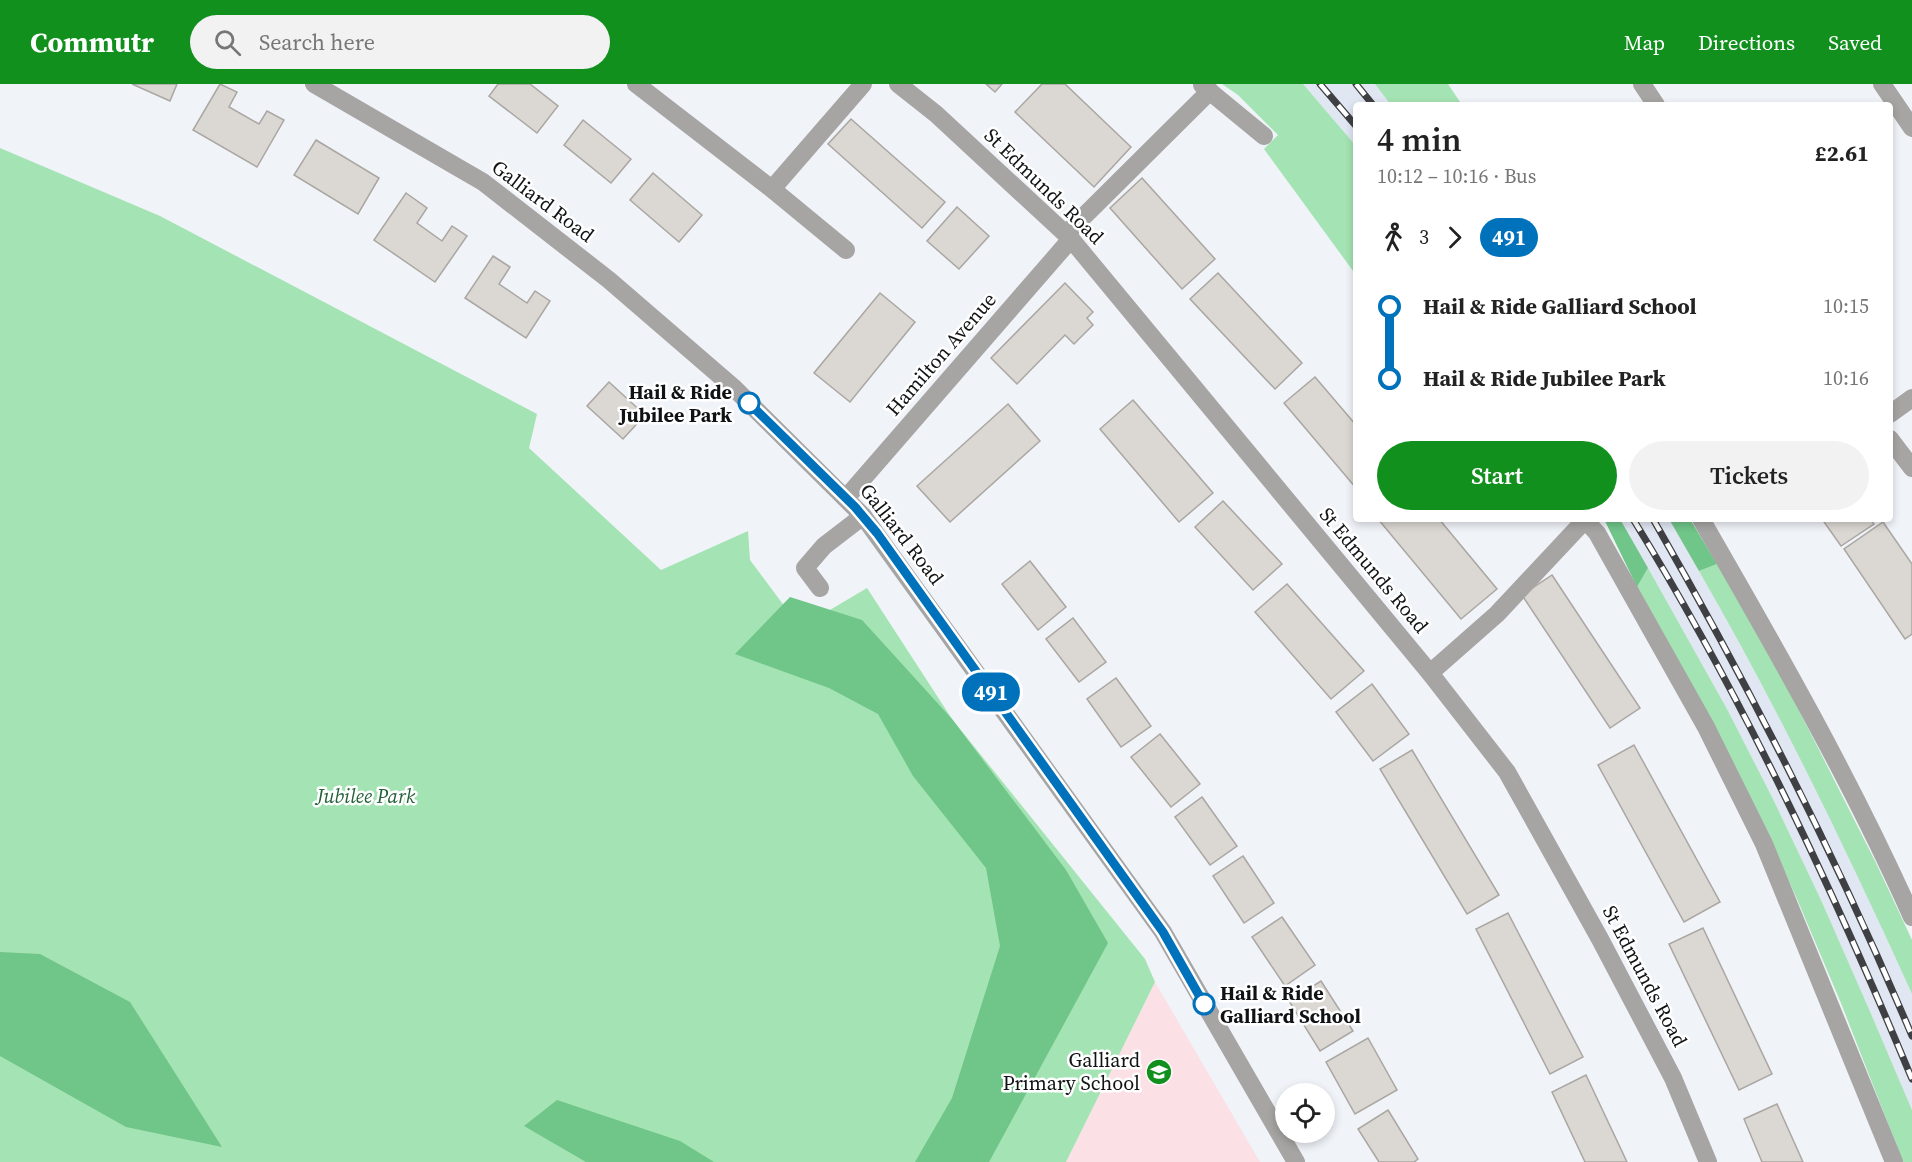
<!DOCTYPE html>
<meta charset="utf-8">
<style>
body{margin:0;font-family:"Source Serif 4",serif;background:#f2f2f2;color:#222;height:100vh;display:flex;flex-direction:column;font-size:22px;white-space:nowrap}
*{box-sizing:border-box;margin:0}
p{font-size:20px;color:#767676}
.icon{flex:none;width:33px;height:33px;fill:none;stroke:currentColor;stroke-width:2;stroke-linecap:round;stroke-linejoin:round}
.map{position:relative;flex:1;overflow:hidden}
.side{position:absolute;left:1353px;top:18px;width:540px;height:420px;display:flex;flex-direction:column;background:#fff;border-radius:6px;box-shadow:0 3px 9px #0003}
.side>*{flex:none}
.badge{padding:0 12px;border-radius:20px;font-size:21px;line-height:39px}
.controls{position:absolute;left:1275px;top:999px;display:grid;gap:12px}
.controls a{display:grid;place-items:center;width:60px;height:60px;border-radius:50%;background:#fff;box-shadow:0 3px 9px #0003;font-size:30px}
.map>.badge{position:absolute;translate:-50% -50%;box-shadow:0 0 0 3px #fff}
.legs{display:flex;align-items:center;gap:9px;height:66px;padding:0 24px;font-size:20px}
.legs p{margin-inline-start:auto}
.head{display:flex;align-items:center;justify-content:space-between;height:102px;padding:0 24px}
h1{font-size:33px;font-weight:600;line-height:45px}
.action{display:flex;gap:12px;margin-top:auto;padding:12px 24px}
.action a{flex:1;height:69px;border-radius:36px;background:#12901e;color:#fff;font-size:24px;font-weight:600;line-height:69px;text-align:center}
.action a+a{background:#f2f2f2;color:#222}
ul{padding:0 24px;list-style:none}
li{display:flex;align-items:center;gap:21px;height:72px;font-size:22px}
li i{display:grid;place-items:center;width:9px;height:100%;margin:0 8px;background:currentColor}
li i::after{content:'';width:15px;height:15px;margin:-8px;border:4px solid;border-radius:50%;background:#fff}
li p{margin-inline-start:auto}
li:first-child i{background:linear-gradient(#0000 50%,currentColor 0)}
li:last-child i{background:linear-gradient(currentColor 50%,#0000 0)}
header{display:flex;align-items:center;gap:36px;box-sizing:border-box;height:84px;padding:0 30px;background:#12901e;color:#fff}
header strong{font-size:28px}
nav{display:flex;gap:33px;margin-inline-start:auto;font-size:21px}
.search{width:420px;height:54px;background:#f2f2f2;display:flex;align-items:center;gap:15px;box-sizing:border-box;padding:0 21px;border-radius:33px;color:#767676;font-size:22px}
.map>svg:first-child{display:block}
</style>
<header>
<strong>Commutr</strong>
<div class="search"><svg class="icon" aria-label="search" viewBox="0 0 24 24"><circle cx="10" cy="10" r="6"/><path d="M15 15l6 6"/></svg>Search here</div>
<nav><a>Map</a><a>Directions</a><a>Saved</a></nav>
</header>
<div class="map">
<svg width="1912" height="1078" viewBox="0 0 1912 1078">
<rect width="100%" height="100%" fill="#f0f3f8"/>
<g fill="#e0e6f2">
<path d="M1303,0H1375L1391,21H1356V62Z"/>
<path d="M1620,435H1669L1720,523L1791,655L1858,791L1912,910V1026L1821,816L1773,715L1727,625Z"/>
</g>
<path fill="#fbe1e6" d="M1155,898L1260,1078H1066Z"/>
<g fill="#a4e3b4">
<path d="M1222,0H1303L1356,62V191L1264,65L1278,51L1238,11Z"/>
<path d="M1375,0H1448L1462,21H1391Z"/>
<path d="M0,64L160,132L537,330L529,364L661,486L748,447L750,476L788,527L808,539L867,504L952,635L1145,875L1155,898L1066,1078H0Z"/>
<path d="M1717,480L1770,570L1809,646L1876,779L1912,856V910C1847,766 1778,624 1699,487Z"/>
<path d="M1648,484L1727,625L1773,715L1821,816L1868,923L1912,1026V1078H1903L1841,919L1797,815L1738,688L1637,503Z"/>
</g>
<g fill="#70c589">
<path d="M1604,435H1620L1648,484L1637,503Z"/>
<path d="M1669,435H1690L1717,480L1699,487Z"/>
<path d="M790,513L862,536L952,635L1066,786L1108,859L989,1078H915L952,1014L1000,862L986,784L913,692L878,630L829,604L735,570Z"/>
<path d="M0,868L40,870L130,918L222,1063L126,1043L0,972Z"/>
<path d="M557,1016L680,1057L714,1078H586L524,1042Z"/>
</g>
<g fill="#dbd7d2" stroke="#aaa6a2" stroke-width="1.5">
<path d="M132,0H177L170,17Z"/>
<path d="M220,0L237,8L229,23L259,40L267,27L284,36L257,83L193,46Z"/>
<path d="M498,0H530L558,22L537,49L489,12Z"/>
<path d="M986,0H1002L995,8Z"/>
<path d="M1042,0H1065L1131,63L1094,103L1015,28Z"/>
<path d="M851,35L945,118L922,144L828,60Z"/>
<path d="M583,36L631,75L611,99L564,61Z"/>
<path d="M316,56L379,94L358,130L294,91Z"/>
<path d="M653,89L702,131L679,158L630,116Z"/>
<path d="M1142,94L1215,175L1182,205L1110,124Z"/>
<path d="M406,109L427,124L417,139L442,157L452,142L467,152L435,198L374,156Z"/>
<path d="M957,123L989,152L959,185L927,157Z"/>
<path d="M493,172L510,183L499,200L527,219L535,207L550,217L526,254L465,214Z"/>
<path d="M1218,189L1302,279L1275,305L1190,215Z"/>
<path d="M1065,199L1093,228L1087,234L1093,241L1074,260L1065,251L1017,300L991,274Z"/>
<path d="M880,209L915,238L850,318L814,289Z"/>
<path d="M1315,293L1356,341V404L1284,319Z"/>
<path d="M609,298L645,331L623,355L587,322Z"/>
<path d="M1133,316L1213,409L1179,438L1100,345Z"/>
<path d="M1008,320L1040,357L950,438L917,402Z"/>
<path d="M1223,417L1282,480L1253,506L1195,443Z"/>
<path d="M1378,435H1439L1497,505L1461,535Z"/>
<path d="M1822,435H1870L1874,440L1841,462Z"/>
<path d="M1883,438L1912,480V550L1905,555L1844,465Z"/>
<path d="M1030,477L1066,523L1038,546L1002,500Z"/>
<path d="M1552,491L1640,624L1610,644L1522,511Z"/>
<path d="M1287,500L1364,587L1331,615L1255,528Z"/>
<path d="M1073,534L1106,578L1079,598L1046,555Z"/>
<path d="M1116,594L1151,642L1121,663L1087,615Z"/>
<path d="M1372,600L1409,650L1373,677L1336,628Z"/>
<path d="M1160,650L1200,700L1171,723L1131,673Z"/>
<path d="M1634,661L1720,818L1684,838L1598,681Z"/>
<path d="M1412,666L1499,811L1467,830L1380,685Z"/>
<path d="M1202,713L1237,762L1210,781L1175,733Z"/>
<path d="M1243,772L1274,819L1244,839L1213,792Z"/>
<path d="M1508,829L1583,973L1550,990L1476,845Z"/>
<path d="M1282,833L1315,881L1285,902L1252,853Z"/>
<path d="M1703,844L1772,990L1739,1006L1669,860Z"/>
<path d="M1321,897L1353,947L1320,967L1289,917Z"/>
<path d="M1368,954L1397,1006L1355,1030L1326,978Z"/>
<path d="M1586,991L1627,1078H1585L1552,1008Z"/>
<path d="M1777,1020L1803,1078H1762L1744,1035Z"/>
<path d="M1388,1026L1418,1075L1414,1078H1379L1358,1045Z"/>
</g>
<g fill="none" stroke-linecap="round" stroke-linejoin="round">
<g stroke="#a7a4a4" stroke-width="18">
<path d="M314,0L483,98L609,196L733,303L863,432L1163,848L1296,1078"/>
<path d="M636,0L772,105L846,166"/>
<path d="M898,0L936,30L1071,155L1430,589L1507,688L1600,855L1673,994L1708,1078"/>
<path d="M1642,0L1656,21"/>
<path d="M1882,0L1912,44"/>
<path d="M1202,1L1264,52"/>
<path d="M772,105L863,0"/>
<path d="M1066,150L1210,7"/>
<path d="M1890,330L1912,314"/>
<path d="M1890,355L1912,384"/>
<path d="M846,414L1071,155"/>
<path d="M1701,435C1776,565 1851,696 1912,833"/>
<path d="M820,504L805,484L824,462L863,432"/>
<path d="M1430,589L1497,530L1585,436L1597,449L1706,643L1764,760L1894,1078"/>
</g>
<g stroke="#3f4043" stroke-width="7">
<g id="rail">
<path d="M1320,0L1356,42"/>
<path d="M1356,0L1373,21"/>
<path d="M1633,435C1742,612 1832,803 1912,995"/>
<path d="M1653,435C1749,602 1837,774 1912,952"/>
</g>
</g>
<use href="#rail" stroke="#fff" stroke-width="4.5" stroke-dasharray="14" stroke-linecap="butt"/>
</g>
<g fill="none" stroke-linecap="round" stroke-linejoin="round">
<g stroke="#fff" stroke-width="14">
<path id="line-1" d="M749,319L855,423L877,449L1163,848L1204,920"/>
</g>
<use href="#line-1" stroke="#0072bc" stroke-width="9"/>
</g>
<defs>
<g id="school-disc" transform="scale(1.35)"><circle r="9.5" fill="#12901e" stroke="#fff"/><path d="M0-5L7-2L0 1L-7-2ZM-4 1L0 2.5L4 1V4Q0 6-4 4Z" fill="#fff"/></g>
</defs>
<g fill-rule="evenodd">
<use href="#school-disc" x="1159" y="988"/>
</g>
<g fill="#fff" stroke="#0072bc" stroke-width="3">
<circle cx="749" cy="319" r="10"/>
<circle cx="1204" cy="920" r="10"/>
</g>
<g text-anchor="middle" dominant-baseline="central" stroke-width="5" stroke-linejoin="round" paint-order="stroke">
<g font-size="20" fill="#111214" stroke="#fff">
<text transform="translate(1044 102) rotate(44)">St Edmunds Road</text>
<text transform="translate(543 117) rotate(37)">Galliard Road</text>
<text transform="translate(941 270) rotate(-49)">Hamilton Avenue</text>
<text transform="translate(902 450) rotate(52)">Galliard Road</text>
<text transform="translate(1374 486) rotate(50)">St Edmunds Road</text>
<text transform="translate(1645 892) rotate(62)">St Edmunds Road</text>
</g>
<g font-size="20" font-weight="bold" fill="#111214" stroke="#fff" text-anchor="end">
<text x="732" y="308">Hail &amp; Ride<tspan x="732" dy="23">Jubilee Park</tspan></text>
<text x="1220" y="909" text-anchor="start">Hail &amp; Ride<tspan x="1220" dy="23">Galliard School</tspan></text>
</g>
<g font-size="20" font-style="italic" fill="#246038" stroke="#fff">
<text x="366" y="712">Jubilee Park</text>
</g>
<g font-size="20" fill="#111214" stroke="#fff" text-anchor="end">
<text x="1140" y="976">Galliard<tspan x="1140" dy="23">Primary School</tspan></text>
</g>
</g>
</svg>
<div class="controls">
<a><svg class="icon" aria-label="locate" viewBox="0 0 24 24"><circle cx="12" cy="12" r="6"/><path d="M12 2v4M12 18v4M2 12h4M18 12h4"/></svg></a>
</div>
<b class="badge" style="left:991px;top:608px;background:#0072bc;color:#fff">491</b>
<section class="side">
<div class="head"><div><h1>4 min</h1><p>10:12 – 10:16 · Bus</p></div><b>£2.61</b></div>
<div class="legs"><svg class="icon" aria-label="walk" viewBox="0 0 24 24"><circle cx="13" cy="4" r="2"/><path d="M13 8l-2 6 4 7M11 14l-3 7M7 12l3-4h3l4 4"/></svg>3<svg class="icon" aria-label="forward" viewBox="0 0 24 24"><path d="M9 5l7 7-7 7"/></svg><b class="badge" style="background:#0072bc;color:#fff">491</b></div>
<ul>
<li><i style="color:#0072bc"></i><b>Hail &amp; Ride Galliard School</b><p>10:15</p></li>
<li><i style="color:#0072bc"></i><b>Hail &amp; Ride Jubilee Park</b><p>10:16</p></li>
</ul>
<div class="action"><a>Start</a><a>Tickets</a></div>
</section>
</div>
